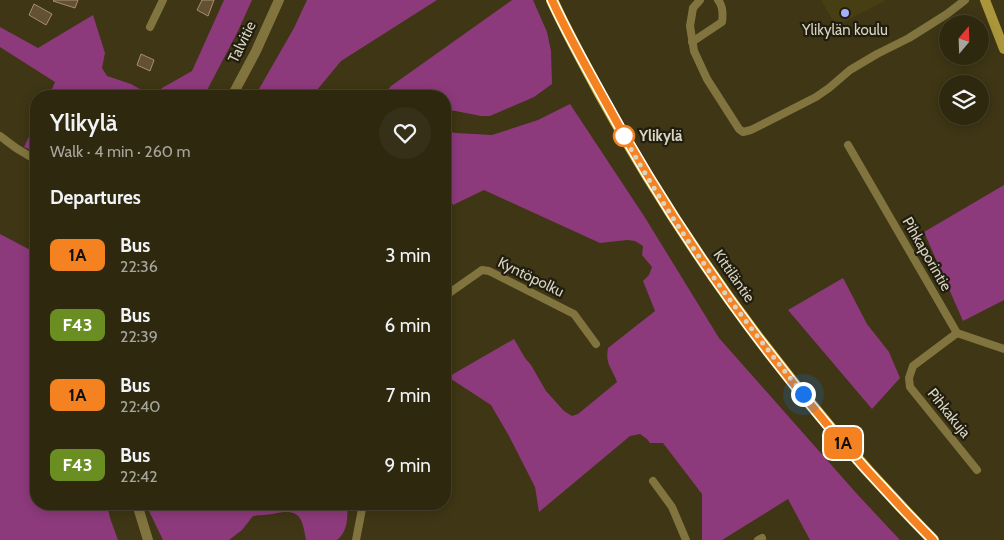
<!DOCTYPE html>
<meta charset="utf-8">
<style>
body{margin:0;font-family:Cabin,sans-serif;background:#363018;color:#f1f3f6;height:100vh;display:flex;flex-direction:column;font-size:19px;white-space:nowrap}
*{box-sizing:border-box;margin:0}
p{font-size:16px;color:#a7a69e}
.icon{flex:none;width:28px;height:28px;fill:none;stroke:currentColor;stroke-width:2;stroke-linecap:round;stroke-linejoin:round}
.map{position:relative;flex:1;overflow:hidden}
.details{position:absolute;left:30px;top:90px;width:421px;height:420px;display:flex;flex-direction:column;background:#2e280f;border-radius:20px;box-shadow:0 2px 12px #0003,0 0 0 1px #49442f}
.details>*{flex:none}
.badge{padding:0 10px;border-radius:8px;font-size:18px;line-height:32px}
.needle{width:32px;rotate:19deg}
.tools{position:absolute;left:939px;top:15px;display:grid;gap:10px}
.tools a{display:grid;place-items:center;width:50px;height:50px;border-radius:50%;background:#2e280f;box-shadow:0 2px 12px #0003,0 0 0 1px #49442f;font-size:25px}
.you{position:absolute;width:25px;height:25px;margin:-12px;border:4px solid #fff;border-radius:50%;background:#1a73e8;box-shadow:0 0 0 8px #1a73e833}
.map>.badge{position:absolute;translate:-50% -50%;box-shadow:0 0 0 2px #fff}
h2{padding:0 20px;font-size:19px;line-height:45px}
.round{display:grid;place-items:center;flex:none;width:52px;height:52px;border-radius:26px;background:#363018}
.headline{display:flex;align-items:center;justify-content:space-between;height:85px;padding:0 20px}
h1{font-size:24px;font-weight:600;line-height:38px}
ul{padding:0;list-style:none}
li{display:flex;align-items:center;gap:15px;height:70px;padding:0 20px}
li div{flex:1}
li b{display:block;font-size:19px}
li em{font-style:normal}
li .badge{min-width:55px;font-weight:700;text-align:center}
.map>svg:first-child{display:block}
</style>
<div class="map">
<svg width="1004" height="540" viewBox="0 0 1004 540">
<rect width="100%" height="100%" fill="#3e3614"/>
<path fill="#483e14" d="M821,0H887L836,26Z"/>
<g fill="#8d3a7c">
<path d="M224,0H252L237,33L204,96H155L162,88L192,71Z"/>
<path d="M307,0H437L341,61L312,96H255L294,28Z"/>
<path d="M512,0H533L547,32L551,51L552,84L534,97L490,116H481L445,109V96H383L391,86Z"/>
<path d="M93,15L105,53L102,68L107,76L131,84L152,96H84L82,95V96H49L55,82L0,47V27L38,48Z"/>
<path d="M570,104L644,216L719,338L857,494L900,540H810L788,499L722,540H702V494L663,443H650L647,439L640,434L630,436L539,512L535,487L509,436L491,405L448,377L514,339L525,358L531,365L546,391L564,411L572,416L578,414L617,382C612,367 605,365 608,348L655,311L643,281L649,275L652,267L642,255L643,246L635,241L627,240L600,243L484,190L453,205L445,187V131L456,133L492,135L538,120Z"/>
<path d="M36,122V152L24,147Z"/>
<path d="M1004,185V300L963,321L924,232Z"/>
<path d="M0,234L36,253V504H107L110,518L118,540H0Z"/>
<path d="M843,278L867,324L889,352L900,378L872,409L788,310Z"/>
<path d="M148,504H347C348,516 348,532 337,540H306C302,516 299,508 273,514C267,515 260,515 253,516L242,530L229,540H163L149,511Z"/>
</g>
<g fill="#645032" stroke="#a68f70">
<path d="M54,0H78L75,8L53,1Z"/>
<path d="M202,0H214L208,16L197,10Z"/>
<path d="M34,4L52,14L46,25L29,15Z"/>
<path d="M141,54L154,60L150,71L137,65Z"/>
</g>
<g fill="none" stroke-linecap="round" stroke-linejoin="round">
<g stroke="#81743f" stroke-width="8">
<path d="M700,0L693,8L690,26L694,51L707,79L739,129L743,132L751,130L816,97L829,88L850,70L877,54L909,38L947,14L965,0"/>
<path d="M150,27L163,0"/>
<path d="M692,42L722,22C723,15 723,6 718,0"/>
<path d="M0,136L16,148L36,160"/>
<path d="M848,145L957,333L1004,349"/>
<path d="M445,296L482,270L489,271L574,314L596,344"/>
<path d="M957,333L913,366L909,378L910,387L977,470"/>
<path d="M653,481L672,507L686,540"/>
<path d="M356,540L363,504"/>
<path d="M758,540L762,538"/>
</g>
<g stroke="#81743f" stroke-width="10">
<path d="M232,96L256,51L279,0"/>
<path d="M137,504L148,540"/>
</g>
<path stroke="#ac963b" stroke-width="10" d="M985,0L1004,49"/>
<path stroke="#ccb132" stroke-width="12" d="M552,0C567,33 585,65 602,97C691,259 803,408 933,540"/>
</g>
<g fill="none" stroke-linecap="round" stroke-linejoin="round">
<g stroke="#fff" stroke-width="11">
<path id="line" d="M552,0C566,31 583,61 599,90C688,255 801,407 933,540"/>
</g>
<use href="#line" stroke="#f58220" stroke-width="8"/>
<path stroke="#d8d4c1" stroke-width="5" stroke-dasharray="0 9" d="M624,136L621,131C672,225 736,311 803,394"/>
</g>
<circle fill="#a5b1fc" stroke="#211d0f" stroke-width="2" cx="845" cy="13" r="5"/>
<circle fill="#fff" stroke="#f58220" stroke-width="2.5" cx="624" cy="136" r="10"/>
<g text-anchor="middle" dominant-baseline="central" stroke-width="4.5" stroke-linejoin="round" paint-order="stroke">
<g font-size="15" fill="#d8d4c1" stroke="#211d0f">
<text x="845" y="30">Ylikylän koulu</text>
</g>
<g font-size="15" fill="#d8d4c1" stroke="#211d0f">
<text transform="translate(242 42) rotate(-64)">Talvitie</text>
<text transform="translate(927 254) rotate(60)">Pihkaporintie</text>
<text transform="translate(734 276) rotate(55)">Kittiläntie</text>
<text transform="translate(531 277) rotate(26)">Kyntöpolku</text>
<text transform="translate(949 413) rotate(51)">Pihkakuja</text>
</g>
<g font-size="15" font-weight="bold" fill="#d8d4c1" stroke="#211d0f" text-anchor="start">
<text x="639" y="136">Ylikylä</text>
</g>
</g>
</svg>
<div class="tools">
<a><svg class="needle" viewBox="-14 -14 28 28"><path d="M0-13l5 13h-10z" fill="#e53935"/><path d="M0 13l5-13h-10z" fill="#a7a69e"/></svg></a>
<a><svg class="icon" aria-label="layers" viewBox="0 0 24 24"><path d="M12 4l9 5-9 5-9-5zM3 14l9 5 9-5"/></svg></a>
</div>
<div class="you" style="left:803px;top:394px"></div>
<b class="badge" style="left:843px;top:443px;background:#f58220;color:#111">1A</b>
<section class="details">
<div class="headline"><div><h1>Ylikylä</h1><p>Walk · 4 min · 260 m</p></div><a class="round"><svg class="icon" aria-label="heart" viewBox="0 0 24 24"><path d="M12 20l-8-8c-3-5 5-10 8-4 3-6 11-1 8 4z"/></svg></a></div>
<h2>Departures</h2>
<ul>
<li><span class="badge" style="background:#f58220;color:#111">1A</span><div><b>Bus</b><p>22:36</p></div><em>3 min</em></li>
<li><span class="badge" style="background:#6b8e23;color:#fff">F43</span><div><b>Bus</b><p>22:39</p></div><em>6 min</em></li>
<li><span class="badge" style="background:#f58220;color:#111">1A</span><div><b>Bus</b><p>22:40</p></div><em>7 min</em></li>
<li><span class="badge" style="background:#6b8e23;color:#fff">F43</span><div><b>Bus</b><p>22:42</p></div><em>9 min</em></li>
</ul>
</section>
</div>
